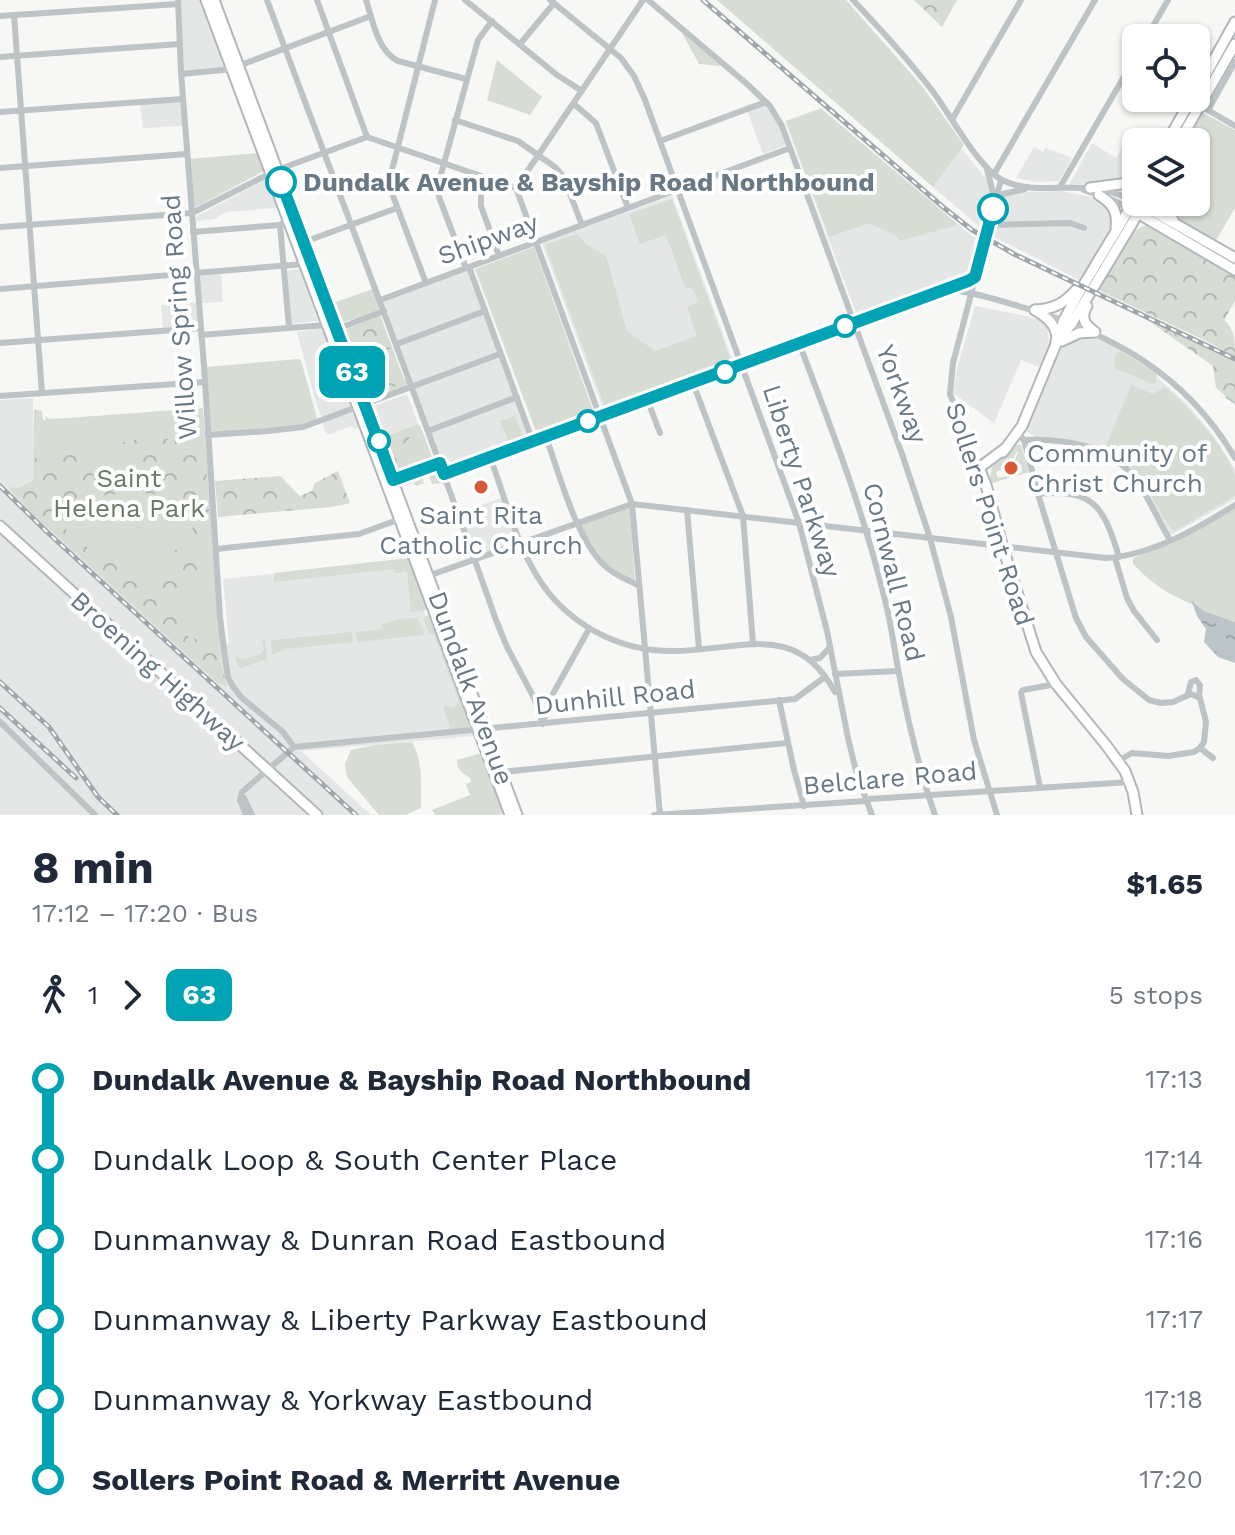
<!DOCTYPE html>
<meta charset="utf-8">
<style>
body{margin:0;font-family:"Work Sans",sans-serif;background:#f6f6f7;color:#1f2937;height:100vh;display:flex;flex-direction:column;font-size:30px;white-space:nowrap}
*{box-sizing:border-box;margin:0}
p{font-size:26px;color:#747a83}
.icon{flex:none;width:44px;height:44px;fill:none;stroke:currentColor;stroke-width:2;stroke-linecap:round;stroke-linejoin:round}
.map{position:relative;height:815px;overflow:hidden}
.drawer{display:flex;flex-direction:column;background:#fff;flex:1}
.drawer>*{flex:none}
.badge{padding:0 16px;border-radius:12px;font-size:28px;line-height:52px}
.buttons{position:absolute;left:1122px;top:24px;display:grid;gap:16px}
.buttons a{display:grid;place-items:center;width:88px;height:88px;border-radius:12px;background:#fff;box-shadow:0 2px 6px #0004;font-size:40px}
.map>.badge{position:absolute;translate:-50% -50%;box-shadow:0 0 0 4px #fff}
.legs{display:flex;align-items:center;gap:12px;height:88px;padding:0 32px;font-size:26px}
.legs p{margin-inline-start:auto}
.headline{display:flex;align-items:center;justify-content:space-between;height:136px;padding:0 32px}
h1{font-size:44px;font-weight:700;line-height:60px}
ul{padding:0 32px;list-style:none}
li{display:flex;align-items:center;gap:28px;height:80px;font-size:30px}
li i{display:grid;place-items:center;width:12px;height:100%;margin:0 10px;background:currentColor}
li i::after{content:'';width:20px;height:20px;margin:-10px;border:6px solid;border-radius:50%;background:#fff}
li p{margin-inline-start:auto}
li:first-child i{background:linear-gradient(#0000 50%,currentColor 0)}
li:last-child i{background:linear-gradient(currentColor 50%,#0000 0)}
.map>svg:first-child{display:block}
</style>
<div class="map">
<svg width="1235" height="815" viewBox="0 0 1235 815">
<defs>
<pattern id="forest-crowns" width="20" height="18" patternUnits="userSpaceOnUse" patternTransform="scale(2)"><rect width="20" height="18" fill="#d7dcd4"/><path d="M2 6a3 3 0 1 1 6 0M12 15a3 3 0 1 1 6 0" fill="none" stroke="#b2b7b2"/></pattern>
<pattern id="water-ripples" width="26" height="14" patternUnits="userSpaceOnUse" patternTransform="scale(2)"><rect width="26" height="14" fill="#bac4c9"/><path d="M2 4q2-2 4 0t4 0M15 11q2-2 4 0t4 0" fill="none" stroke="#9ba4a9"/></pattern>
</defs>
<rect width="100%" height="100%" fill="#f7f7f5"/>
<g fill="#e5e6e6">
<path d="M181,0H200L226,67L183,72Z"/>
<path d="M181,100L184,126L143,128L140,103Z"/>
<path d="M766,103L776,115L786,145L763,154L747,110Z"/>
<path d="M821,108L971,235L978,239L969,274L857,316L785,121Z"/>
<path d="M1092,143L1116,158L1123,146L1136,153V179L1069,185Z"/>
<path d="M1034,147L1043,152L1046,148L1072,158L1059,181L1037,182L1016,178Z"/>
<path d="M961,148L988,181L990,189L989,201L982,229L933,187Z"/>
<path d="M265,180H267L277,208L226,212L214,219L196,221L197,216Z"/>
<path d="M1061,191L1097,198L1114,210L1112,227L1079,280L988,234L999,199L1013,192Z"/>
<path d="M672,196L733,361L603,409L542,243Z"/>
<path d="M300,269L318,321L291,324L286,271Z"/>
<path d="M467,270L530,441L446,472L383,301Z"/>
<path d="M221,273L223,302L202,303L199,275Z"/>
<path d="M197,302L199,326L163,328L161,305Z"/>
<path d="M975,306L1031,317L1046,324L1048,331L1049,345L1042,368L1021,360L994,423L953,393L957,369Z"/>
<path d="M323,328L352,405L350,407L322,418L317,406L297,332Z"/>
<path d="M1085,334L1110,344L1151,372L1188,405L1213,435L1235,470V499L1171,535L1168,533L1135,474L1078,442L1056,438L1035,437L1028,432L1027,426L1065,341Z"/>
<path d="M407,394L419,426L386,438L374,406Z"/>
<path d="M33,398L34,514L221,645L229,644L223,579L408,560L427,608L424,611L426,617L430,620L468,727L475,736L301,751L371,815H0V400Z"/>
<path d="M351,412L354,414L359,428L354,429L352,426L327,435L322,422Z"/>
<path d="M502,498L519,541L475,557L459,512Z"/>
</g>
<g fill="#d7dcd4" fill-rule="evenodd">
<path d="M717,0H846L922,86L964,145L933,187Z"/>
<path d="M682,33L721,66L699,64Z"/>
<path d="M497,60L542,97L530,115L487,100Z"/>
<path d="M821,109L957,224V225L900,241L895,235L869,223L829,237L786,121Z"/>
<path d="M1203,113L1235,130V208L1215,242L1167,211L1161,202H1196V142H1183L1196,118Z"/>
<path d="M258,153L266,170L194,208L189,159Z"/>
<path d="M672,199L731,361L605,407L545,245L577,234L586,244L606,256L627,331L655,351L697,336L687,307L698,302L693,289L685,287L666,235L640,244L629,214Z"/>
<path d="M534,247L595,416L538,437L475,269Z"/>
<path d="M373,289L379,307L378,311L341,323L333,303Z"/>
<path d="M380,315L404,379L409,381L407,386L368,400L342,331Z"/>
<path d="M1121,351L1155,372L1157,375L1156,383L1148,384V382L1123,371H1118C1113,365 1113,361 1116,353Z"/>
<path d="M298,359L301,360L317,418L315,420L290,427L213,432L210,430L206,367Z"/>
<path d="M1131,385L1153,394L1165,387C1186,405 1230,450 1235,477C1235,483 1235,490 1235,496L1174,531C1158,515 1153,493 1140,476C1130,464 1119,457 1105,449Z"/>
<path d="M203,408L221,645L181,646L34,514L33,479L34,409L42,411L43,420H46L45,416L49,419L67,418Z"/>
<path d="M515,416L523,436L508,441L500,421Z"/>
<path d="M420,425L434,462L397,475L383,439Z"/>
<path d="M1018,444L1021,445L1029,472L989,484L992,467ZM1017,451L1018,453L1014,461L1018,465L1019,464L1021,465L1022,472L998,478L996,472L1001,470V466L1011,458L1013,459Z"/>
<path d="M435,468L440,477H442L444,487L442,483L432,484L428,474L422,476L424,483L416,486L414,483L404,486L402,480L410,478L411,480V477Z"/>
<path d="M1235,506V622L1204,611L1195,602L1194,605C1169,595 1151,583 1133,564V558L1150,551Z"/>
<path d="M628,507L630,510L635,581C601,566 597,554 579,524Z"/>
<path d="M409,558L429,609L411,612L407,572L395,573L394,569L274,582V573Z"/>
<path d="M427,615L435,619L470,720V725L466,729L448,730L450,726L443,707L447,705L451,708L455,707L459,702L434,634H429L424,619Z"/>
<path d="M417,618L424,632L423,635L357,642L356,632L382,629L381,624L399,619Z"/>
<path d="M352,632L353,642L286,649L272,655L271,643L273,640Z"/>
<path d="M262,639H265L267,659L241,668L238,666L235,655L242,660L260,654L264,649Z"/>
<path d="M412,742C423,760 421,787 421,808L406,815H379L347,777L345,764L351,750L374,745Z"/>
<path d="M482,753L504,812L498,815H435L432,810L470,795L466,784L471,782L470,778C464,774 456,769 457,760Z"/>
</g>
<g fill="url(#forest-crowns)">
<path d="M914,0H957L942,27Z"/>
<path d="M1149,225L1235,274V301L1224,320C1235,329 1235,342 1235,357L1210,343L1098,290L1133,232L1143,226Z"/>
<path d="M1143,317L1235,361V404L1216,388L1213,366Z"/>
<path d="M379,319L404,383L370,396L345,332Z"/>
<path d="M418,424L420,432L410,436L407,443H403L411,450L409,457L412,460L418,459L420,465L399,473L394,458L399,447L397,443L401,441L400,440L394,442L387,436Z"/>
<path d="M145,436C164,435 174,442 192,447L196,443H202L204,446L212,542L206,545C191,537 192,527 191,512L182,509L177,501L151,493L126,495L113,494L101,496L85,494L59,510V513L67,531L77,538L91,551L143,576L154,588L169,614L188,628L187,633L189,639L210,638L221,648V663L227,686L219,684L32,513L10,490L12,487L19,488L34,480L35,452C51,456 70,452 87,453C91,461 90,470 95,478L107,481L121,476V467L110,449C123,438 133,444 145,436Z"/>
<path d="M338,471L350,503L331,507L218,517L215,481L280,476L300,496L312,491L315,483Z"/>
<path d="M184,536H189L198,542L196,546L197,589L157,590L155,583Z"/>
</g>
<path fill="url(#water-ripples)" d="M1191,600L1204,611L1235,622V663L1218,657L1204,642L1206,629L1197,616Z"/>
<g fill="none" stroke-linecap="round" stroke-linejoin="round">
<path stroke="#bac4c9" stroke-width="2" d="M1226,397L1235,403"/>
<g stroke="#b2b7bb" stroke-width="13">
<g id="major">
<path d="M206,0L510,815"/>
<path d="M214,0L517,815"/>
<path d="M1196,92L1235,22"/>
<path d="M1167,142L1192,98"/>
<path d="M1179,142L1235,44"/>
<path d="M1090,188L1136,182"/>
<path d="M1099,195C1113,204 1118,211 1116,228"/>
<path d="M1137,202L1235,258"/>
<path d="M1160,202L1173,220"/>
<path d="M1134,211L1235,270"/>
<path d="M1087,306C1080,318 1085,325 1095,332"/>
<path d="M1035,310C1053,309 1064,304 1076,290"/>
<path d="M1035,310C1046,317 1055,323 1057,337"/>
<path d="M1056,341L1064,320L1077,296L1136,198"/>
<path d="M1062,341L1079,333L1094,332"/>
<path d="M1007,447L979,468L986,485L1003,548L1036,652L1056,684L1106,745L1125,771L1133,792L1137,815"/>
<path d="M1003,452L1022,426L1056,344L1072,323L1145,202"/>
<path d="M0,526L317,815"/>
</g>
</g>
<g stroke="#bec3c6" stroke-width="6">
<path d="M178,0L181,72L204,366L220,617L225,658L228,677L232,685L241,697L283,732L294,747"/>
<path d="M267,0C344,207 423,412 496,620L507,647L534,698L543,724"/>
<path d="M317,0L367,137"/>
<path d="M366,0C373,21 377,50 398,61L466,79"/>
<path d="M465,0L557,75L582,91"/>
<path d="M550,0L621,58L634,76L645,100L799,523L827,631L848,738L857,775L872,815"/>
<path d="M648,0L747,84L770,106L782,126L902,454L930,538L951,617L974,740L997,815"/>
<path d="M853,0C881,30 909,60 934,93C951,116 978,167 1002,180C1028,193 1059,186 1087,188C1103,189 1120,194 1134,201"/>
<path d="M14,15L42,393"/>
<path d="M0,16L178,4"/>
<path d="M1146,38L1168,0"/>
<path d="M520,44L554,3"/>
<path d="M0,57L180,44"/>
<path d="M181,74L223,70L238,66L371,16"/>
<path d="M574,104L596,123L628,208"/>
<path d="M1206,109L1235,126"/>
<path d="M1208,110L1235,62"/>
<path d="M0,112L183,99"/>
<path d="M953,118L1021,0"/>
<path d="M455,120L518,141L555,167L563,176L582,225"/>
<path d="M367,137L516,188"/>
<path d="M660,141L766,102"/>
<path d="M0,168L187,154"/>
<path d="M987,169L994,197"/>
<path d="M994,174L1095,0"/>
<path d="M486,178L481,195V206L499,256"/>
<path d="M1060,187L1136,56"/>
<path d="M516,188L632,504L660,815"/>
<path d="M516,188L643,0"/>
<path d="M1084,190L1113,200L1130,209"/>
<path d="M996,202L1003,194L1025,189"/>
<path d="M288,219L280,225L289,327"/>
<path d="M988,225L1070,223L1084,228"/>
<path d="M0,227L192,213L277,170L367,137"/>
<path d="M193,232L280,225"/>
<path d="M304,242L397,208"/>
<path d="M469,267L533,442"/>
<path d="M466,268L439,197L438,185L478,40L492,21"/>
<path d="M426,283L393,196L392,170L435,0"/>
<path d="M946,288L975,277"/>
<path d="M0,289L304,264"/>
<path d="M380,300L790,148"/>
<path d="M201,335L326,325L342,327L384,311"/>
<path d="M0,343L201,328"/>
<path d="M799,343C831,427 863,510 884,596C891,622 894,648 899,674C908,722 919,769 935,815"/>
<path d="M397,344L485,311"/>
<path d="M693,383L743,516L753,644"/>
<path d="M0,396L205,382"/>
<path d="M647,399L660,433"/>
<path d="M428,431L517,397"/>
<path d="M1018,433L1024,440L1038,494L1076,618L1086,637L1123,679L1149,700L1161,703L1173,702L1191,694L1200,698L1206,722L1204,742L1200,748L1194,752L1168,756L1132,753L1118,761"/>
<path d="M208,435L268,431L303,427L500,354"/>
<path d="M546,437C559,473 575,534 601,562C611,573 625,579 638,585"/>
<path d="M1024,440C1063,438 1111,445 1136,480C1150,499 1158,521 1170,540"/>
<path d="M490,457C507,502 518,554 548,592C578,629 623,651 671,651C736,652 795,618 835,692"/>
<path d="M979,468L950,394L953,363L1001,180"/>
<path d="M444,474L943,290C967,290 991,298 1015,305C1107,331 1185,372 1235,458"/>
<path d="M391,481L440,463"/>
<path d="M1038,494C1094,488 1104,507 1119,557"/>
<path d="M687,510L699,649"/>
<path d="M216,549L359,534L400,519"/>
<path d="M1115,558L1127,598L1134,611L1157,640"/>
<path d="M425,577L632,504L1106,558C1152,555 1197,529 1235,505"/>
<path d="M810,660L820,658L830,647"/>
<path d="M835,674L898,671"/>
<path d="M1188,694L1191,682L1196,680L1200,685L1199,697"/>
<path d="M779,700L794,770L804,806"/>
<path d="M544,720L550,699L589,629"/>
<path d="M0,722L95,815"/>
<path d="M1200,748L1213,758"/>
<path d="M502,772L787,743"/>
<path d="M1040,787L1021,693L1023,690L1056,684"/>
<path d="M244,798L252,815"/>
<path d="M246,815L240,800L242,792L294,747L795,699L825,677"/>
<path d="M654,815L866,801L870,799L1129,782"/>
</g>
<use href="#major" stroke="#fff" stroke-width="9"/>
<g stroke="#a0a7ac" stroke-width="5">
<g id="rail">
<path d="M703,0L943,207L972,230L1014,254L1235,359"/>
<path d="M0,486L45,530L356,815"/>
<path d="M0,682L49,727L98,797L117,815"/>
<path d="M0,708L76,778"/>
</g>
</g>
<use href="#rail" stroke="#fff" stroke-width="2" stroke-dasharray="6" stroke-linecap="butt"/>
</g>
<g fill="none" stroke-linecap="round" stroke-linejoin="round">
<g stroke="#fff" stroke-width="18">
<path id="line-1" d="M281,182L393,480L440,463L444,474L968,281L975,277L993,209"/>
</g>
<use href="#line-1" stroke="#00a3b4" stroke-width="12"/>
</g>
<g fill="#fff" stroke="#00a3b4" stroke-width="4">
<circle cx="281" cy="182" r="14"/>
<circle cx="993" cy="209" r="14"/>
<circle cx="845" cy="326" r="10"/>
<circle cx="725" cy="372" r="10"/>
<circle cx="588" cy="421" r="10"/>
<circle cx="379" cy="441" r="10"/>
</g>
<g fill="#d75a35" stroke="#fff" stroke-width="3">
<circle cx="1011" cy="468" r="8"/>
<circle cx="481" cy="487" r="8"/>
</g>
<g text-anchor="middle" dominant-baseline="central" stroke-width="8" stroke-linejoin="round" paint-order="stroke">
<g font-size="26" font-weight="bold" fill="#687884" stroke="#fff" text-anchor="start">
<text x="303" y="182">Dundalk Avenue &amp; Bayship Road Northbound</text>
</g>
<g font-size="26" fill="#687884" stroke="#fff">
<text transform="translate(488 239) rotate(-20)">Shipway</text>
<text transform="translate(179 317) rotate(-94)">Willow Spring Road</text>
<text transform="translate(902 394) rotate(70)">Yorkway</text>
<text transform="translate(802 481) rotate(72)">Liberty Parkway</text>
<text transform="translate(990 514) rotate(72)">Sollers Point Road</text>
<text transform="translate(894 572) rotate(76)">Cornwall Road</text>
<text transform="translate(158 671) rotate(42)">Broening Highway</text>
<text transform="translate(471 688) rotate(70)">Dundalk Avenue</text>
<text transform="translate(615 697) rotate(-6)">Dunhill Road</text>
<text transform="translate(890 778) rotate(-5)">Belclare Road</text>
</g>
<g font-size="26" fill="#687884" stroke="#fff" text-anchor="start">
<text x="1027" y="453">Community of<tspan x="1027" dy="30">Christ Church</tspan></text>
<text x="481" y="515" text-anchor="middle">Saint Rita<tspan x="481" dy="30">Catholic Church</tspan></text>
</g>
<g font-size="26" fill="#6b7b67" stroke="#fff">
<text x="129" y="478">Saint<tspan x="129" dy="30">Helena Park</tspan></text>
</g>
</g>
</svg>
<div class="buttons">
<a><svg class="icon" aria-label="locate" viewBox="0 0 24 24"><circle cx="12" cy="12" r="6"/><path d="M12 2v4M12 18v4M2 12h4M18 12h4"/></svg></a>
<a><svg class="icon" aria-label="layers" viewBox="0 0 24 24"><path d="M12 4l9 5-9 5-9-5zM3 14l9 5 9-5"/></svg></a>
</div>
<b class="badge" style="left:352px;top:372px;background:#00a3b4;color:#fff">63</b>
</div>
<section class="drawer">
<div class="headline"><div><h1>8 min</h1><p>17:12 – 17:20 · Bus</p></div><b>$1.65</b></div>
<div class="legs"><svg class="icon" aria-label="walk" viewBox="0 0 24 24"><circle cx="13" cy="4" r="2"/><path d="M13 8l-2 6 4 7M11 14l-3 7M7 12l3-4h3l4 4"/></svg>1<svg class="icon" aria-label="forward" viewBox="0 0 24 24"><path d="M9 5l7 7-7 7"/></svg><b class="badge" style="background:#00a3b4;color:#fff">63</b><p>5 stops</p></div>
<ul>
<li><i style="color:#00a3b4"></i><b>Dundalk Avenue &amp; Bayship Road Northbound</b><p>17:13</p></li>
<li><i style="color:#00a3b4"></i><span>Dundalk Loop &amp; South Center Place</span><p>17:14</p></li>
<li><i style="color:#00a3b4"></i><span>Dunmanway &amp; Dunran Road Eastbound</span><p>17:16</p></li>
<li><i style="color:#00a3b4"></i><span>Dunmanway &amp; Liberty Parkway Eastbound</span><p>17:17</p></li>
<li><i style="color:#00a3b4"></i><span>Dunmanway &amp; Yorkway Eastbound</span><p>17:18</p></li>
<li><i style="color:#00a3b4"></i><b>Sollers Point Road &amp; Merritt Avenue</b><p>17:20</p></li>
</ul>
</section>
